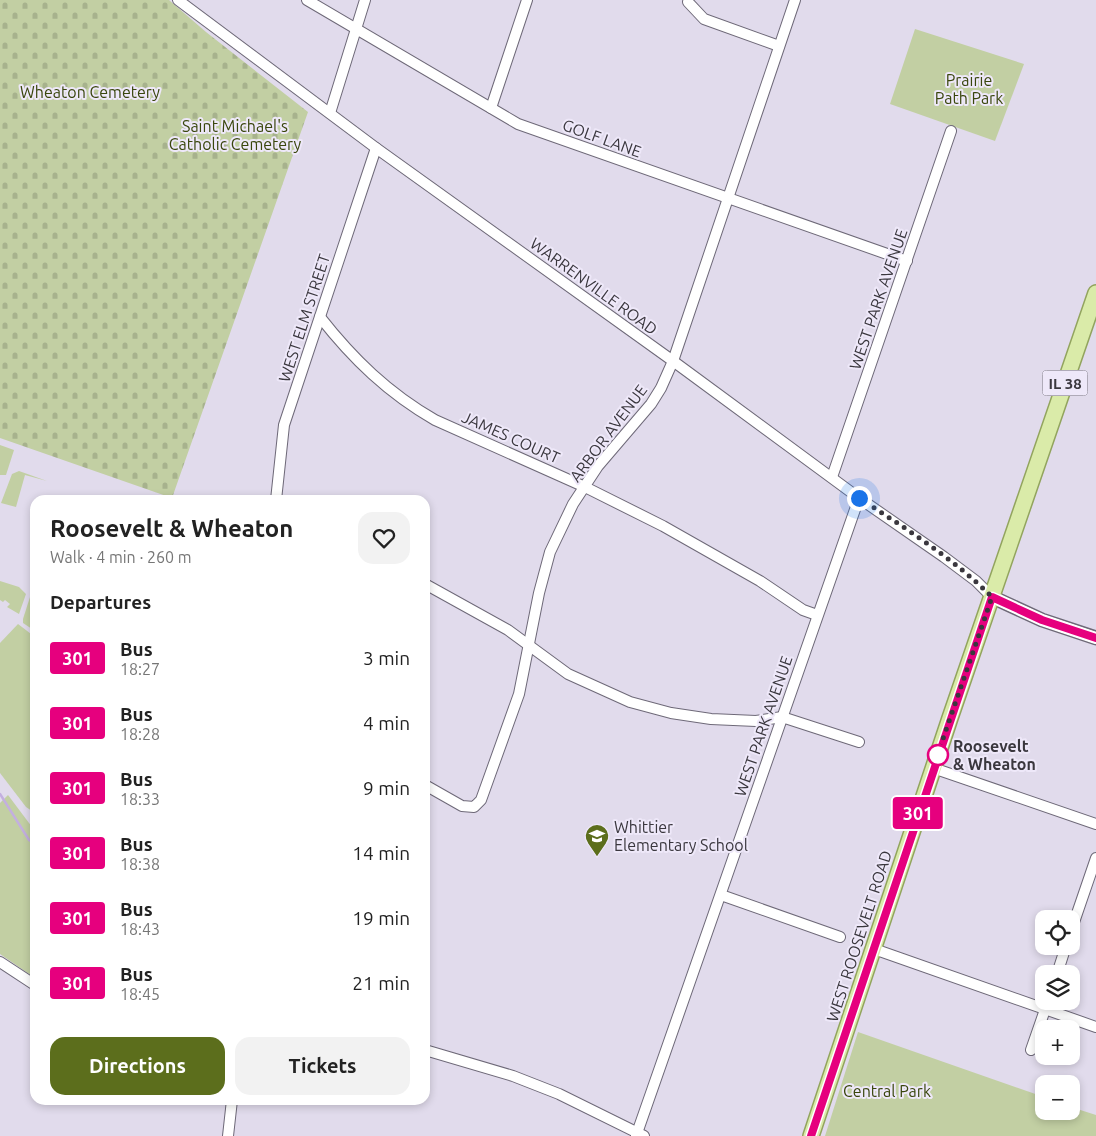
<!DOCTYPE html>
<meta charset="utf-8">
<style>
body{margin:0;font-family:Ubuntu,sans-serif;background:#f2f2f2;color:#222;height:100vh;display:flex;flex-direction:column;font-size:19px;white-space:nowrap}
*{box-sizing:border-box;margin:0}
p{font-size:16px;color:#767676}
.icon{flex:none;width:28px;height:28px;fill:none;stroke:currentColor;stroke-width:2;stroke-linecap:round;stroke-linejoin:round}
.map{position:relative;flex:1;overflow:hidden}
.drawer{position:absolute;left:30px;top:495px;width:400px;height:610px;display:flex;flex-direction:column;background:#fff;border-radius:15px;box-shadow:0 2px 8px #0003}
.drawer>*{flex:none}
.badge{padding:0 10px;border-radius:4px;font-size:18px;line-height:32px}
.fabs{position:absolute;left:1035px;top:910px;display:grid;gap:10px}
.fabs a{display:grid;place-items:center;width:45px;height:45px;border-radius:10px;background:#fff;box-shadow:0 2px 8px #0003;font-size:25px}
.you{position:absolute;width:25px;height:25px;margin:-12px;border:4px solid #fff;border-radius:50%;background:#1a73e8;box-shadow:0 0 0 8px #1a73e833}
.map>.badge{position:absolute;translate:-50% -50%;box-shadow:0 0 0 2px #fff}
h2{padding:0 20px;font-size:19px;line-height:45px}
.round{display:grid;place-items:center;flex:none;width:52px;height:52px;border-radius:15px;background:#f2f2f2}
.head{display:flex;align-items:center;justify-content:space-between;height:85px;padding:0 20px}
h1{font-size:24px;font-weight:700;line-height:38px}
.button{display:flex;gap:10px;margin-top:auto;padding:10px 20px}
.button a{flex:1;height:58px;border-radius:15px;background:#5c6e1c;color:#fff;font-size:20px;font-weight:700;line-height:58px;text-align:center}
.button a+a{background:#f2f2f2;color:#222}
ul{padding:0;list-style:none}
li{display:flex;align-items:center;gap:15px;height:65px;padding:0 20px}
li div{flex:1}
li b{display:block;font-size:19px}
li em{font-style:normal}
li .badge{min-width:55px;font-weight:700;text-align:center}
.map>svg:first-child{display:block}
</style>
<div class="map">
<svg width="1096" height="1136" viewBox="0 0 1096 1136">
<defs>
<pattern id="cemetery-stones" width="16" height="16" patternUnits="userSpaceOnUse" patternTransform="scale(1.25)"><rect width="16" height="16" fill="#c2cfa3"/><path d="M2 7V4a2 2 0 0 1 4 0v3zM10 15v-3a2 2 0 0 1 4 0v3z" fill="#a7b28d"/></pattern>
</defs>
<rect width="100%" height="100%" fill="#e1dbec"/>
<g fill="#c2cfa3">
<path d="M915,29L1024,64L995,141L890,104Z"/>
<path d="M0,445L14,450L6,475H0Z"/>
<path d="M19,471L47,481L25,475L16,507L1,503L12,474Z"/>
<path d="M0,581L19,587L26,594L19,614L7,607L10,604L5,600L3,602L0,600Z"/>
<path d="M30,597L35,600V627L32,629L23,623V619Z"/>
<path d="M18,624L35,637V813L26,807L0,773V643Z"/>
<path d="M8,795L35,831V978L0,954V803Z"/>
<path d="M858,1032L1044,1097V1111H1071V1107L1096,1115V1136H825Z"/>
</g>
<path fill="url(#cemetery-stones)" d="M0,0H169L206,32L308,112L172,498L0,438Z"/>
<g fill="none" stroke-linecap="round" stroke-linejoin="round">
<path stroke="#c3afdf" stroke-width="2.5" d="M0,794L29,840L35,844"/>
<g stroke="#6e6978" stroke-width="12">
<g id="minor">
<path d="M178,0L376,148L673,361L859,498L944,557L976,581L992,597"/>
<path d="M307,0L518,124L907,261"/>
<path d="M688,2L704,19L779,46"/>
<path d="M491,108L527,0"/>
<path d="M330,113L365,0"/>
<path d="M320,317C353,359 388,393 435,420L585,487L663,526L760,581L803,610L817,615"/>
<path d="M832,477L951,131"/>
<path d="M276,500L284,425L376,148"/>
<path d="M425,584L508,630L568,674L630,702L671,713L711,719L756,721L782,717L859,742"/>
<path d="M933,768L1096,824"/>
<path d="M425,785L462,806L474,807L481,800L519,694L539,593L550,552L573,504L598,466L651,404L661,388L673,361L795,0"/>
<path d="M721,895L840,937"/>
<path d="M1071,931L1096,858"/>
<path d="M874,949L1096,1027"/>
<path d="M0,962L35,985"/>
<path d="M1057,974L1066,946"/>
<path d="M425,1050L513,1076L559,1094L644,1136"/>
<path d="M1031,1050L1048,1001"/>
<path d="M228,1136L232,1100"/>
<path d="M636,1136L859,498"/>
</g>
</g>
<g stroke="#6e6978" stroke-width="15">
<path id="tertiary" d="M992,597L1042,620L1096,638"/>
</g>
<g stroke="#92a45e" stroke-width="18">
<path id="primary" d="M811,1136L950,718L1096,293"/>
</g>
<use href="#minor" stroke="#fff" stroke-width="10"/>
<use href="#tertiary" stroke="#fff" stroke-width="12"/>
<use href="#primary" stroke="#daeba9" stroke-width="15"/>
</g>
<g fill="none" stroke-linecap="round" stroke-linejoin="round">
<g stroke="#fff" stroke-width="11">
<path id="line" d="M811,1136L992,597L1042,620L1096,638"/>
</g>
<use href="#line" stroke="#e6007e" stroke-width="8"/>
<path stroke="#3a373e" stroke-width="5" stroke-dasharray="0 9" d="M859,498C905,528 953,558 992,597L936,759L938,755"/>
</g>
<defs>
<g id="school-pin" transform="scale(1.25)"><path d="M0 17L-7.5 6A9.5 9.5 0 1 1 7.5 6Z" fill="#5c6e1c" stroke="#eee8f9"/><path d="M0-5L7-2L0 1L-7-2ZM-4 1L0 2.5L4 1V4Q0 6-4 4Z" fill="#fff"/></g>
</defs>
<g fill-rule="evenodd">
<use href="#school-pin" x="597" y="836"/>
</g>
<circle fill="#fff" stroke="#e6007e" stroke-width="2.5" cx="938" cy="755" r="10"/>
<g text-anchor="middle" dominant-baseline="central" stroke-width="4" stroke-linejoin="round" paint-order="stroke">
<rect fill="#eee8f9" stroke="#706c76" stroke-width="1" x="1042.5" y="370.5" width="45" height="25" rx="4"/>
<g font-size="15" font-weight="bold" fill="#3a373e">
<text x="1065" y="383">IL 38</text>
</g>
<g font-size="16" fill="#39460c" stroke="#eee8f9">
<text x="969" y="80">Prairie<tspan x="969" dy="18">Path Park</tspan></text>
<text x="90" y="92">Wheaton Cemetery</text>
<text x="235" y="126">Saint Michael's<tspan x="235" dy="18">Catholic Cemetery</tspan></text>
<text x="887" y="1091">Central Park</text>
</g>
<g font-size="16" fill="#3a373e" stroke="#eee8f9">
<text transform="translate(602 138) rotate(20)">GOLF LANE</text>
<text transform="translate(594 286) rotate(36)">WARRENVILLE ROAD</text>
<text transform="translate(878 299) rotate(-71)">WEST PARK AVENUE</text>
<text transform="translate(304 318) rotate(-72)">WEST ELM STREET</text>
<text transform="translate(608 433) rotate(-53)">ARBOR AVENUE</text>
<text transform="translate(511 437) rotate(24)">JAMES COURT</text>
<text transform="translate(763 726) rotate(-71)">WEST PARK AVENUE</text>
<text transform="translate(859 936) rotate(-72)">WEST ROOSEVELT ROAD</text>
</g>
<g font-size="16" font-weight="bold" fill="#3a373e" stroke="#eee8f9" text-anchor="start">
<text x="953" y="746">Roosevelt<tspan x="953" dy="18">&amp; Wheaton</tspan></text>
</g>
<g font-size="16" fill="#3a373e" stroke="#eee8f9" text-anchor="start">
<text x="614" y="827">Whittier<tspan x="614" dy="18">Elementary School</tspan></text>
</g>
</g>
</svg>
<div class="fabs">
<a><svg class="icon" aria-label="locate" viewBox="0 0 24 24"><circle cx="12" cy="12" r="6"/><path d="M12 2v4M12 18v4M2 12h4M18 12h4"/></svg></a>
<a><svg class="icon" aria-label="layers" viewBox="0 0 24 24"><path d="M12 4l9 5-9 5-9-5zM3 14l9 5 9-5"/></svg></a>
<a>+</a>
<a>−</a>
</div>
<div class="you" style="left:859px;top:498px"></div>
<b class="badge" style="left:918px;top:813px;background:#e6007e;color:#fff">301</b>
<section class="drawer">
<div class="head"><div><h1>Roosevelt &amp; Wheaton</h1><p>Walk · 4 min · 260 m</p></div><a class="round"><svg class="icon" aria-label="heart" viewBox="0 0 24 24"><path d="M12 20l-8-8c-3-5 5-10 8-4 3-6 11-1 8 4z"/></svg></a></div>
<h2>Departures</h2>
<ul>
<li><span class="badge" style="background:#e6007e;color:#fff">301</span><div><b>Bus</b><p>18:27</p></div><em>3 min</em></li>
<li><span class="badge" style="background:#e6007e;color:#fff">301</span><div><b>Bus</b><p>18:28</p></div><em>4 min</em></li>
<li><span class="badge" style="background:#e6007e;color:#fff">301</span><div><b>Bus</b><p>18:33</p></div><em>9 min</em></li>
<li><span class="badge" style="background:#e6007e;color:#fff">301</span><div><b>Bus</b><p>18:38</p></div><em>14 min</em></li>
<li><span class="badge" style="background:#e6007e;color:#fff">301</span><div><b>Bus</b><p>18:43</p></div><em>19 min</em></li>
<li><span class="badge" style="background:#e6007e;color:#fff">301</span><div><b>Bus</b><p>18:45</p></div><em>21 min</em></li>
</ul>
<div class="button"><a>Directions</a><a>Tickets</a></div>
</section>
</div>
